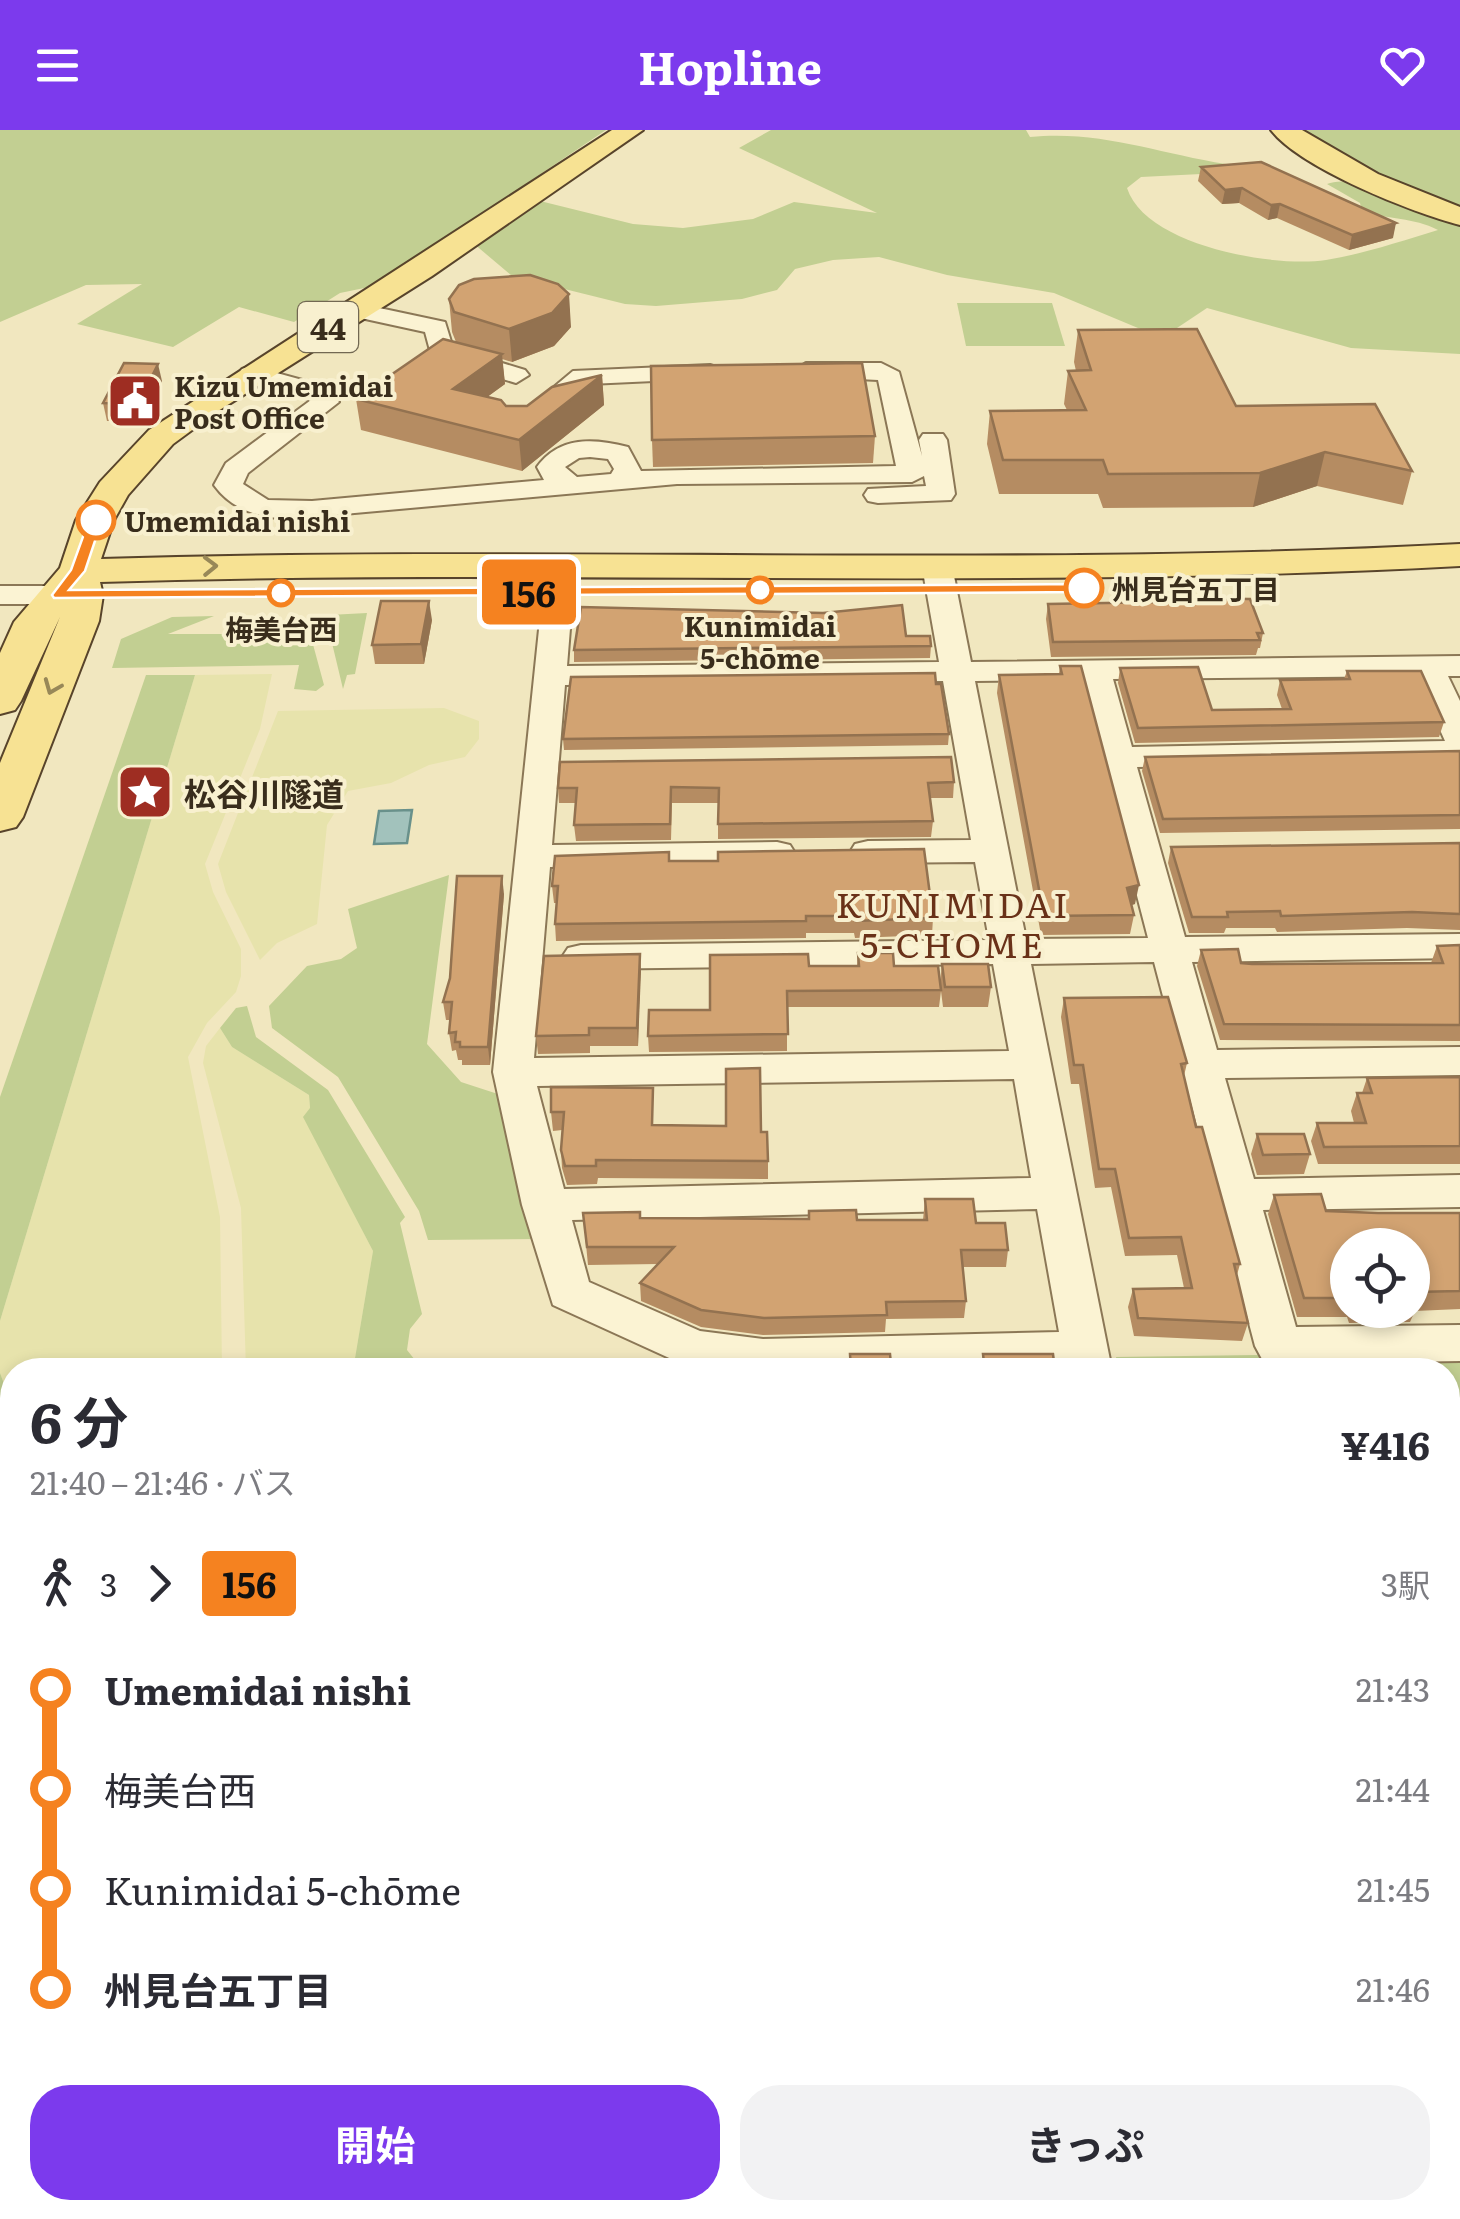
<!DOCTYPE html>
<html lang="ja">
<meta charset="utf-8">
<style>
body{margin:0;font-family:Literata,"Noto Sans JP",serif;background:#f2f2f3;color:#2b2b33;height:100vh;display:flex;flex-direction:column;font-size:38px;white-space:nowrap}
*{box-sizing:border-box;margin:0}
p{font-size:32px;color:#7c7c81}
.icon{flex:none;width:55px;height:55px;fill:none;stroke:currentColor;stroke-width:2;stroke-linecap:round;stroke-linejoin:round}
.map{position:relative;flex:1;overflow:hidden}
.sheet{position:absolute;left:0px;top:1228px;width:1460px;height:862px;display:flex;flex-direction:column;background:#fff;border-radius:40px 40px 0 0;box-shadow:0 5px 15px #0003}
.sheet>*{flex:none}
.badge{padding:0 20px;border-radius:8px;font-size:35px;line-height:65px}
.fabs{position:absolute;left:1330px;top:1098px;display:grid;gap:20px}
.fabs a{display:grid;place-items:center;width:100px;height:100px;border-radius:50%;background:#fff;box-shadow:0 5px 15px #0003;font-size:50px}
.map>.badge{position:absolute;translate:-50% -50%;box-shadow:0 0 0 5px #fff}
.legs{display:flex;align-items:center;gap:15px;height:110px;padding:0 30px;font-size:32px}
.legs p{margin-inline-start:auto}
.overview{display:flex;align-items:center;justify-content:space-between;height:170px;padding:0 30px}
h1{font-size:55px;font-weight:700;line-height:75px}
.action{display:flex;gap:20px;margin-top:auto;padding:20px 30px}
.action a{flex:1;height:115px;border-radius:40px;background:#7c3aed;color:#fff;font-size:40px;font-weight:700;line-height:115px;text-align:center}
.action a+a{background:#f2f2f3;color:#2b2b33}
ul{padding:0 30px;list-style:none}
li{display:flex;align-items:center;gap:35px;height:100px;font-size:38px}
li i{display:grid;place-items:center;width:15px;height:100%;margin:0 12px;background:currentColor}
li i::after{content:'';width:25px;height:25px;margin:-12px;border:8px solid;border-radius:50%;background:#fff}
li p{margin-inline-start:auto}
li:first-child i{background:linear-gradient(#0000 50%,currentColor 0)}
li:last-child i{background:linear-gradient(currentColor 50%,#0000 0)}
header{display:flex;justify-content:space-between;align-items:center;height:130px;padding:0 30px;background:#7c3aed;color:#fff;font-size:45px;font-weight:700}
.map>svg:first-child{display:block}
</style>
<header><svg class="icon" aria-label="menu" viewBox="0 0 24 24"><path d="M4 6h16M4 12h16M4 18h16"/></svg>Hopline<svg class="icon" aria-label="heart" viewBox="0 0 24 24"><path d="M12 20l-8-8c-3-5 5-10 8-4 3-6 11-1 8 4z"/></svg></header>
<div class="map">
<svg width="1460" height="2089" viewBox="0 0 1460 2089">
<rect width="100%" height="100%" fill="#f1e7bf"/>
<g fill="#e7e3ac">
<path d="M272,544L260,599L205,734L213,762L241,819V846L236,862L207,893L188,927L220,1087L222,1240H12V1275L0,1243V1191L195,545Z"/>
<path d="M444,578L479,591V609L465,627L429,635L391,653L348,661L327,695L317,794L277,813L260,830L226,762L218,734L278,581Z"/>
<path d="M220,898L232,917L309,965L310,979L304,987L373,1121L353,1240H246L241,1078L203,933L206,916Z"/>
<path d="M913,2078H1093L1083,2089H947Z"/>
</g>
<g fill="#c2cf92">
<path d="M0,0H606L374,156L340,163L294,192L239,177L173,217L77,194L142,154L86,155L0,192Z"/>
<path d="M771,0H1026L1030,7C1100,0 1157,23 1226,34L1221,43L1141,47L1127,58C1145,115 1272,138 1326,130C1364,124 1401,111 1438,100C1413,87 1389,90 1362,81L1360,73L1327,54C1356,41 1430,80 1460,91V224L1351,218L1207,178L1162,208L1054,163L947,145L879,127L833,130L795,139L777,160L742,169L656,176L625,174L512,146L473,113L540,71L633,94L683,98L753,89L794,72L877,83L739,18Z"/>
<path d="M1299,0H1460V81L1355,36Z"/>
<path d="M957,173H1052L1065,216H966Z"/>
<path d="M367,483L355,544L347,545L343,559L327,492L329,485Z"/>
<path d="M214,486L168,504H305L308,496L324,555L316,561L294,559L299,535L112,538L121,509L172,487Z"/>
<path d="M146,545H195L0,1191V967Z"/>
<path d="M449,745L427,914L461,952L504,966L539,1109L428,1110L419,1081L338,947L272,898L269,876L307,836L341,829L357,818L348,779Z"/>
<path d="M247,876L256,907L328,960L405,1087L400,1093L422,1184L410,1199L407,1220L415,1230L433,1240H353L373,1121L303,987L310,978L309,965L232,917L220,898L236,878Z"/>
<path d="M1460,1222V1289L1448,1290V1240H1118L1116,1227Z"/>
<path d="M0,1243L12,1275V1347L0,1322Z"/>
<path d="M12,1381V1510L0,1514V1425Z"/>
<path d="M1134,2078H1265L1283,2089H1124Z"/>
</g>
<path fill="#a2c2bc" stroke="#69918b" stroke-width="2.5" d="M412,680L407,713L374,714L379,681Z"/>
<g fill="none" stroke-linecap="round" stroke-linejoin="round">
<g stroke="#8b7756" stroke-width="4">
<g id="minor">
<path d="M356,173L445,192L453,218L525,240L529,245L516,253L432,228L425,202L347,185L344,180L347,175Z"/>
<path d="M806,233H881L899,242L922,326L919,310L923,304H943L947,310L955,364L951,370L878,373L868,371L864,365L868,359L926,356L924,346L912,352L677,354L288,389C258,387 232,380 214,355L226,333L311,270L242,249L238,244L242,239L251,236L328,257L339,272L248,343L243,354L268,370L312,371L544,350L537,337C559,306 594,308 628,317L641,341L896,336L878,250L797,246L793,241ZM590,327L608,329L614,339L611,344L577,347L565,337L579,328Z"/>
<path d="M710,235L719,238L723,243L719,248L589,254L540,293L531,295L518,287L573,241Z"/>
<path d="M937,427L948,430L952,436L971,532L1460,526V546H1448L1460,571V631L1137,637L1185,807L1460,804V828L1192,832L1217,920L1460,917V945L1225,948L1254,1049L1460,1045V1077L1263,1080L1296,1197L1460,1195V1231L1278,1234L1262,1229L1255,1216L1154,832L1031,834L1112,1240H717L678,1232L553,1175L522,1075L493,942L543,461L547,455H569L573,461L567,536L939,532L922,436L926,430ZM1416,546L1445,611L1132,617L1113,549ZM1081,550L1148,808L1026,809L975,551ZM943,551L971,710L868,711L855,714L850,722L855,730L868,733L975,732L989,810L581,815L568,818L562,827L568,836L581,839L993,834L1009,921L534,928L550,737L777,734L790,731L795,723L790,715L777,712L552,715L565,555ZM1014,949L1031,1048L564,1059L537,956ZM1037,1079L1059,1202L763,1209L700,1201L589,1152L572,1090Z"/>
<path d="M0,456H83L94,459L98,465L94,471L83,474H0Z"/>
<path d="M1460,1294V1334L1448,1335V1295Z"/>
<path d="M12,1501V1549L0,1554V1506Z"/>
<path d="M250,2078H318L323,2089H255Z"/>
</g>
</g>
<g stroke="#58442b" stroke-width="4">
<g id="major">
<path d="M612,0H643L432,146L218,281L173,314L128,365L114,390L101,429C554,415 1008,438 1460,414V436C1007,461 553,438 100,452L103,465L99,491L23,687L16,697L0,701V633L60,487L21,571L15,580L0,584V523L14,492L60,438L76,390L100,352L149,300Z"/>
<path d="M1271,0H1302L1378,44L1460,77V95C1413,83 1300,38 1271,0Z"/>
</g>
</g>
<use href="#minor" fill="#fbf3d3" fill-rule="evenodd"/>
<use href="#major" fill="#f7e293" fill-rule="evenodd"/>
</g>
<g fill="#b58c62" fill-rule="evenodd">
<path d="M1201,37L1393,108L1349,120L1277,88L1268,90L1239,73L1222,74L1198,51Z"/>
<path d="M449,169L571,197L554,216L512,232L502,229L505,254L487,267L506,276H527L602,245L604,275L522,341L361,300L356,269L456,212L452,202Z"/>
<path d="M1078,200L1236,276L1412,341L1403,375L1317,356L1253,377L1103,378L1098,364H999L987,314L990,281L1067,280L1064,274L1068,241H1076L1074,232Z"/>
<path d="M162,251L142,291H107L103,273Z"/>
<path d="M875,306L873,333L653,337L652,310Z"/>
<path d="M1163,468L1263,503L1260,518H1258L1256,525L1051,527L1046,489L1048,474L1163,472Z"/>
<path d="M432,490L424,534H375L372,515Z"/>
<path d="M906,506L931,516L930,528L574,532V520Z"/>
<path d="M1060,536L1135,774L1131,775L1134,785L1130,804L1041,805L997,563L999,545L1059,544Z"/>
<path d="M1120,538L1212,580L1282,579L1277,565L1280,550L1344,549L1347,541L1444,592L1439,607L1135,613L1118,553Z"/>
<path d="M936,554L949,604L948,615L564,620L563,609Z"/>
<path d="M1460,621V699L1160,703L1142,641L1145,627Z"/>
<path d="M954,652L953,668H930L933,691L931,707L718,709V673H672L671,710L576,711L574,695L576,673H559L558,658Z"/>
<path d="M1460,713V800L1407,798L1277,802L1275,798H1226L1224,803H1189L1168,733L1171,717Z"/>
<path d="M670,731L933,788L932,805L855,808L854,803H806V808L556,811L555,794L557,773H554L552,756Z"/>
<path d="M504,764L490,935H462V930H458L456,920L452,921L449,903L450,890H446L443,872Z"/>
<path d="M1460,815V911L1220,910L1197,836L1201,820L1241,833L1252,834L1431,833L1437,816Z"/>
<path d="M858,823L940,853L942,834L991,857L988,877H943L941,861L939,877H787V921L649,922L648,906L809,836H857Z"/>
<path d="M640,824L638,916H590V923L538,924L536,906Z"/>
<path d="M1064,868L1187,933L1184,946L1196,997L1240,1134L1237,1145L1248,1193L1242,1211L1134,1206L1128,1177L1133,1159L1184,1158L1177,1125L1125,1126L1111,1057L1095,1058L1079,954H1071L1061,887Z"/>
<path d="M1460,947V1034H1318L1311,1011L1317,993H1354L1351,981L1357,963H1362L1367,948Z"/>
<path d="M653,958V995L761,1002L768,1031V1049L598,1048L597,1054L567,1055L562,1038L561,1020L562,1000L553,1001L551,982Z"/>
<path d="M1257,1004L1310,1024L1304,1044L1257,1045L1251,1024Z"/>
<path d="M1274,1065L1326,1081L1378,1083H1460V1179L1415,1181L1410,1192L1349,1193L1347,1187H1297L1268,1084ZM1348,1115H1412V1180H1348Z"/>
<path d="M925,1069L976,1093L1008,1120L1006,1137H963L966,1171L964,1188L886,1189L885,1202L763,1205L701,1197L641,1171L640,1153L658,1134L588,1135L583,1083L641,1088L923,1090Z"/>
<path d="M1452,1332H1460V1474H1448V1342Z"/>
<path d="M1453,1647H1460V1776L1448,1733V1655Z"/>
</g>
<g fill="#937250">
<path d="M1242,58L1239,73L1222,74L1225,60Z"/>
<path d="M1280,74L1277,88L1268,90L1271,75Z"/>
<path d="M1396,93L1393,108L1349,120L1352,105Z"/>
<path d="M569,164L571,197L554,216L512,232L509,199Z"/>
<path d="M502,224L505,254L457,289L453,259Z"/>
<path d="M158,234L162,251L142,291L138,274Z"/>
<path d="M602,245L604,275L522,341L519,310Z"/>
<path d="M1325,322L1317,356L1253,377L1260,343Z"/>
<path d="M429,471L432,490L424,534L421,514Z"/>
<path d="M502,746L504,764L490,935L488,917Z"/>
<path d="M1139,755L1135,774L1124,777L1127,758Z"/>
<path d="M640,824L641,842L638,916L637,898Z"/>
<path d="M0,1721L4,1745L0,1746Z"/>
<path d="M12,2036V2056L8,2051L0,2058V2041Z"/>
</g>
<g fill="#d2a372" stroke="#937250" stroke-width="2.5">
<path d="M1261,32L1396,93L1352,105L1280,74L1271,75L1242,58L1225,60L1201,37Z"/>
<path d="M530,145L558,154L569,164L552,183L509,199L454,182L449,169L459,155L474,149Z"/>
<path d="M1197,199L1236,276L1375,274L1412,341L1325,322L1260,343L1108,344L1103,330H1003L990,281L1086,280L1068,241L1091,240L1078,200Z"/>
<path d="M443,209L502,224L453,259L501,270L506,276H527L552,257L602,245L519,310L356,269Z"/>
<path d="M124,233L158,234L138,274L103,273Z"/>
<path d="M862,233L875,306L652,310L651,236Z"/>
<path d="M1163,468L1250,469L1263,503H1257L1260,510L1053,512L1048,474L1164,472Z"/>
<path d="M381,471H429L421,514L372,515Z"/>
<path d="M902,475L906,506H930L931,516L574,520L581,477L823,483Z"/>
<path d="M1060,536H1081L1139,755L1127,758L1134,785L1044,786L999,545L1062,544Z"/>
<path d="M1198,537L1212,580L1291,579L1280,550L1350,549L1347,541H1421L1444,592L1138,598L1120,538Z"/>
<path d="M935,543L936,554H941L949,604L563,609L571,547Z"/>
<path d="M1460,621V685L1163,689L1145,627Z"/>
<path d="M951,627L954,652L928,653L933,691L718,694L719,658L671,657L670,694L574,695L577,658H558L560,632Z"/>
<path d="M1460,713V784L1412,782L1281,786L1280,781L1227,782L1228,787H1192L1171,717Z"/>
<path d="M924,719L933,788L856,791L855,786H806V791L555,794L558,756H552L555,726L669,722V731H718V722Z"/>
<path d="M457,746H502L488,917H460V912H455L456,902L449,903L452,872H443L450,848Z"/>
<path d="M1460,815V895L1224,894L1201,820L1238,819L1241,833L1252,834L1443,833L1437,816Z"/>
<path d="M858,823H893L894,836H938L941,860L787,861L788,904L648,906L649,880H710V825L808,824L809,836H859Z"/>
<path d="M640,824L637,898H589V905L536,906L544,826Z"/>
<path d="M942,834H988L991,857H945Z"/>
<path d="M1168,867L1187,933L1181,934L1196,997H1202L1240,1134H1234L1248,1193L1138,1188L1133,1159L1192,1158L1181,1107L1129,1108L1115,1039H1099L1083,935H1074L1064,868Z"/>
<path d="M760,938L761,1002H767L768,1031L596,1030V1036H565L561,1020L564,982H551V957L653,958L652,995L726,996V939Z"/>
<path d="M1460,947V1016L1324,1017L1317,993H1366L1357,963H1372L1367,948Z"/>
<path d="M1257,1004H1304L1310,1024L1263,1025Z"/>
<path d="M1321,1064L1326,1081L1378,1083H1460V1161L1414,1162L1418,1173H1412V1115H1348V1168H1304L1274,1065Z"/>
<path d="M925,1069H973L976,1093H1005L1008,1120H961L966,1171L886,1172L887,1185L764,1188L701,1180L640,1153L674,1117H587L583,1083L640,1082V1088L809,1089V1081L856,1080L857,1090H927Z"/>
<path d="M850,1224H890L891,1234L984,1233L983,1224H1053L1055,1240H851Z"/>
<path d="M1452,1332H1460V1355Z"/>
<path d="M1460,1369V1439H1448V1370Z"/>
<path d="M1453,1647H1460V1672Z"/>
<path d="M4,1846L8,1851L12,1847V2036L2,2046L0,2043V1849Z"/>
<path d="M388,2078H447L457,2089H380L390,2080Z"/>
</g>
<defs><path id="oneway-chevron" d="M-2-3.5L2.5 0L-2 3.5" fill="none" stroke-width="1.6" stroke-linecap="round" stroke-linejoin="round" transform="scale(2.5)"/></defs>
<g stroke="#988858">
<use href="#oneway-chevron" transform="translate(210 436) rotate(-1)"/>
<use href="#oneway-chevron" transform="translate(52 557) rotate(112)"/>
</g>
<path fill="#f58220" stroke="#fff" stroke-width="2.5" d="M96,386L102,390L85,441L69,460L1084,454L1091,458L1084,462L54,468L52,465L71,440L89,390Z"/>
<defs>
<g id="civic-square" transform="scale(2.875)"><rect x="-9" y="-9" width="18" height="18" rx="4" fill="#9e2d22" stroke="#f8f0cf"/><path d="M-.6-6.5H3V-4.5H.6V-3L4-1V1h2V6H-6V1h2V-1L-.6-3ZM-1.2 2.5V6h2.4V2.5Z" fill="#fff"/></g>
<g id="sight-square" transform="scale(2.875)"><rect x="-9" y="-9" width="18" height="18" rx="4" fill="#9e2d22" stroke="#f8f0cf"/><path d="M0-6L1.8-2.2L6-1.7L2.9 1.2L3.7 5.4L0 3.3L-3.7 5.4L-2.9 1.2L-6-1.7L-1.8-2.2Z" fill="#fff"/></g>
</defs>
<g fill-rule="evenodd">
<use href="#civic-square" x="135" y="271"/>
<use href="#sight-square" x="145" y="662"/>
</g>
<g fill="#fff" stroke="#f58220" stroke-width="5">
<circle cx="96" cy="390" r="18"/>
<circle cx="1084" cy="458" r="18"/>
<circle cx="760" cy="460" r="12"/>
<circle cx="281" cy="463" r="12"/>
</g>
<g text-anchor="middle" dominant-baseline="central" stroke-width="8" stroke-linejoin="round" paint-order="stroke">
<g font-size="28" font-weight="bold" fill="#392d1c" stroke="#f8f0cf" text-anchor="start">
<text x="174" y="255">Kizu Umemidai<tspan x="174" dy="32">Post Office</tspan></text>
</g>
<g font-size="28" font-weight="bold" fill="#392d1c" stroke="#f8f0cf" text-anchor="start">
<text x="124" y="390">Umemidai nishi</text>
<text x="1112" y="458">州見台五丁目</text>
<text x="760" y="495" text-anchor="middle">Kunimidai<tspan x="760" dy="32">5-chōme</tspan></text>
<text x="281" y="498" text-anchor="middle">梅美台西</text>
</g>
<rect fill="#f8f0cf" stroke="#726852" stroke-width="2.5" x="298" y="172" width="60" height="50" rx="8"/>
<g font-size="30" font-weight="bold" fill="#392d1c">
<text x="328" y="197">44</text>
</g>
<g font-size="32" font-weight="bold" fill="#392d1c" stroke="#f8f0cf" text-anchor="start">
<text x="184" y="662">松谷川隧道</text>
</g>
<g font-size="35" letter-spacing="2.5" fill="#693118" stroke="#f8f0cf">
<text x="953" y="773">KUNIMIDAI<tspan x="953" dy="40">5-CHOME</tspan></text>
</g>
</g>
</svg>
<div class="fabs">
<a><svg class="icon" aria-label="locate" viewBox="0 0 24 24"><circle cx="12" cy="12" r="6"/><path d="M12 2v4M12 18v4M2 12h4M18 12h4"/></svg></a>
</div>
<b class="badge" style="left:529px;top:462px;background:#f58220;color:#111">156</b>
<section class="sheet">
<div class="overview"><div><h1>6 分</h1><p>21:40 – 21:46 · バス</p></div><b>¥416</b></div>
<div class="legs"><svg class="icon" aria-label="walk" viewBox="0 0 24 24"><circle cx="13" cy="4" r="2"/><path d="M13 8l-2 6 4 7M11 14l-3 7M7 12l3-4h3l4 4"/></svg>3<svg class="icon" aria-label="forward" viewBox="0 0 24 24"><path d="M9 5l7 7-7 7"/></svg><b class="badge" style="background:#f58220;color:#111">156</b><p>3駅</p></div>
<ul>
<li><i style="color:#f58220"></i><b>Umemidai nishi</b><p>21:43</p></li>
<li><i style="color:#f58220"></i><span>梅美台西</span><p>21:44</p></li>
<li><i style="color:#f58220"></i><span>Kunimidai 5-chōme</span><p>21:45</p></li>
<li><i style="color:#f58220"></i><b>州見台五丁目</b><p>21:46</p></li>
</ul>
<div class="action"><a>開始</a><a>きっぷ</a></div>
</section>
</div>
